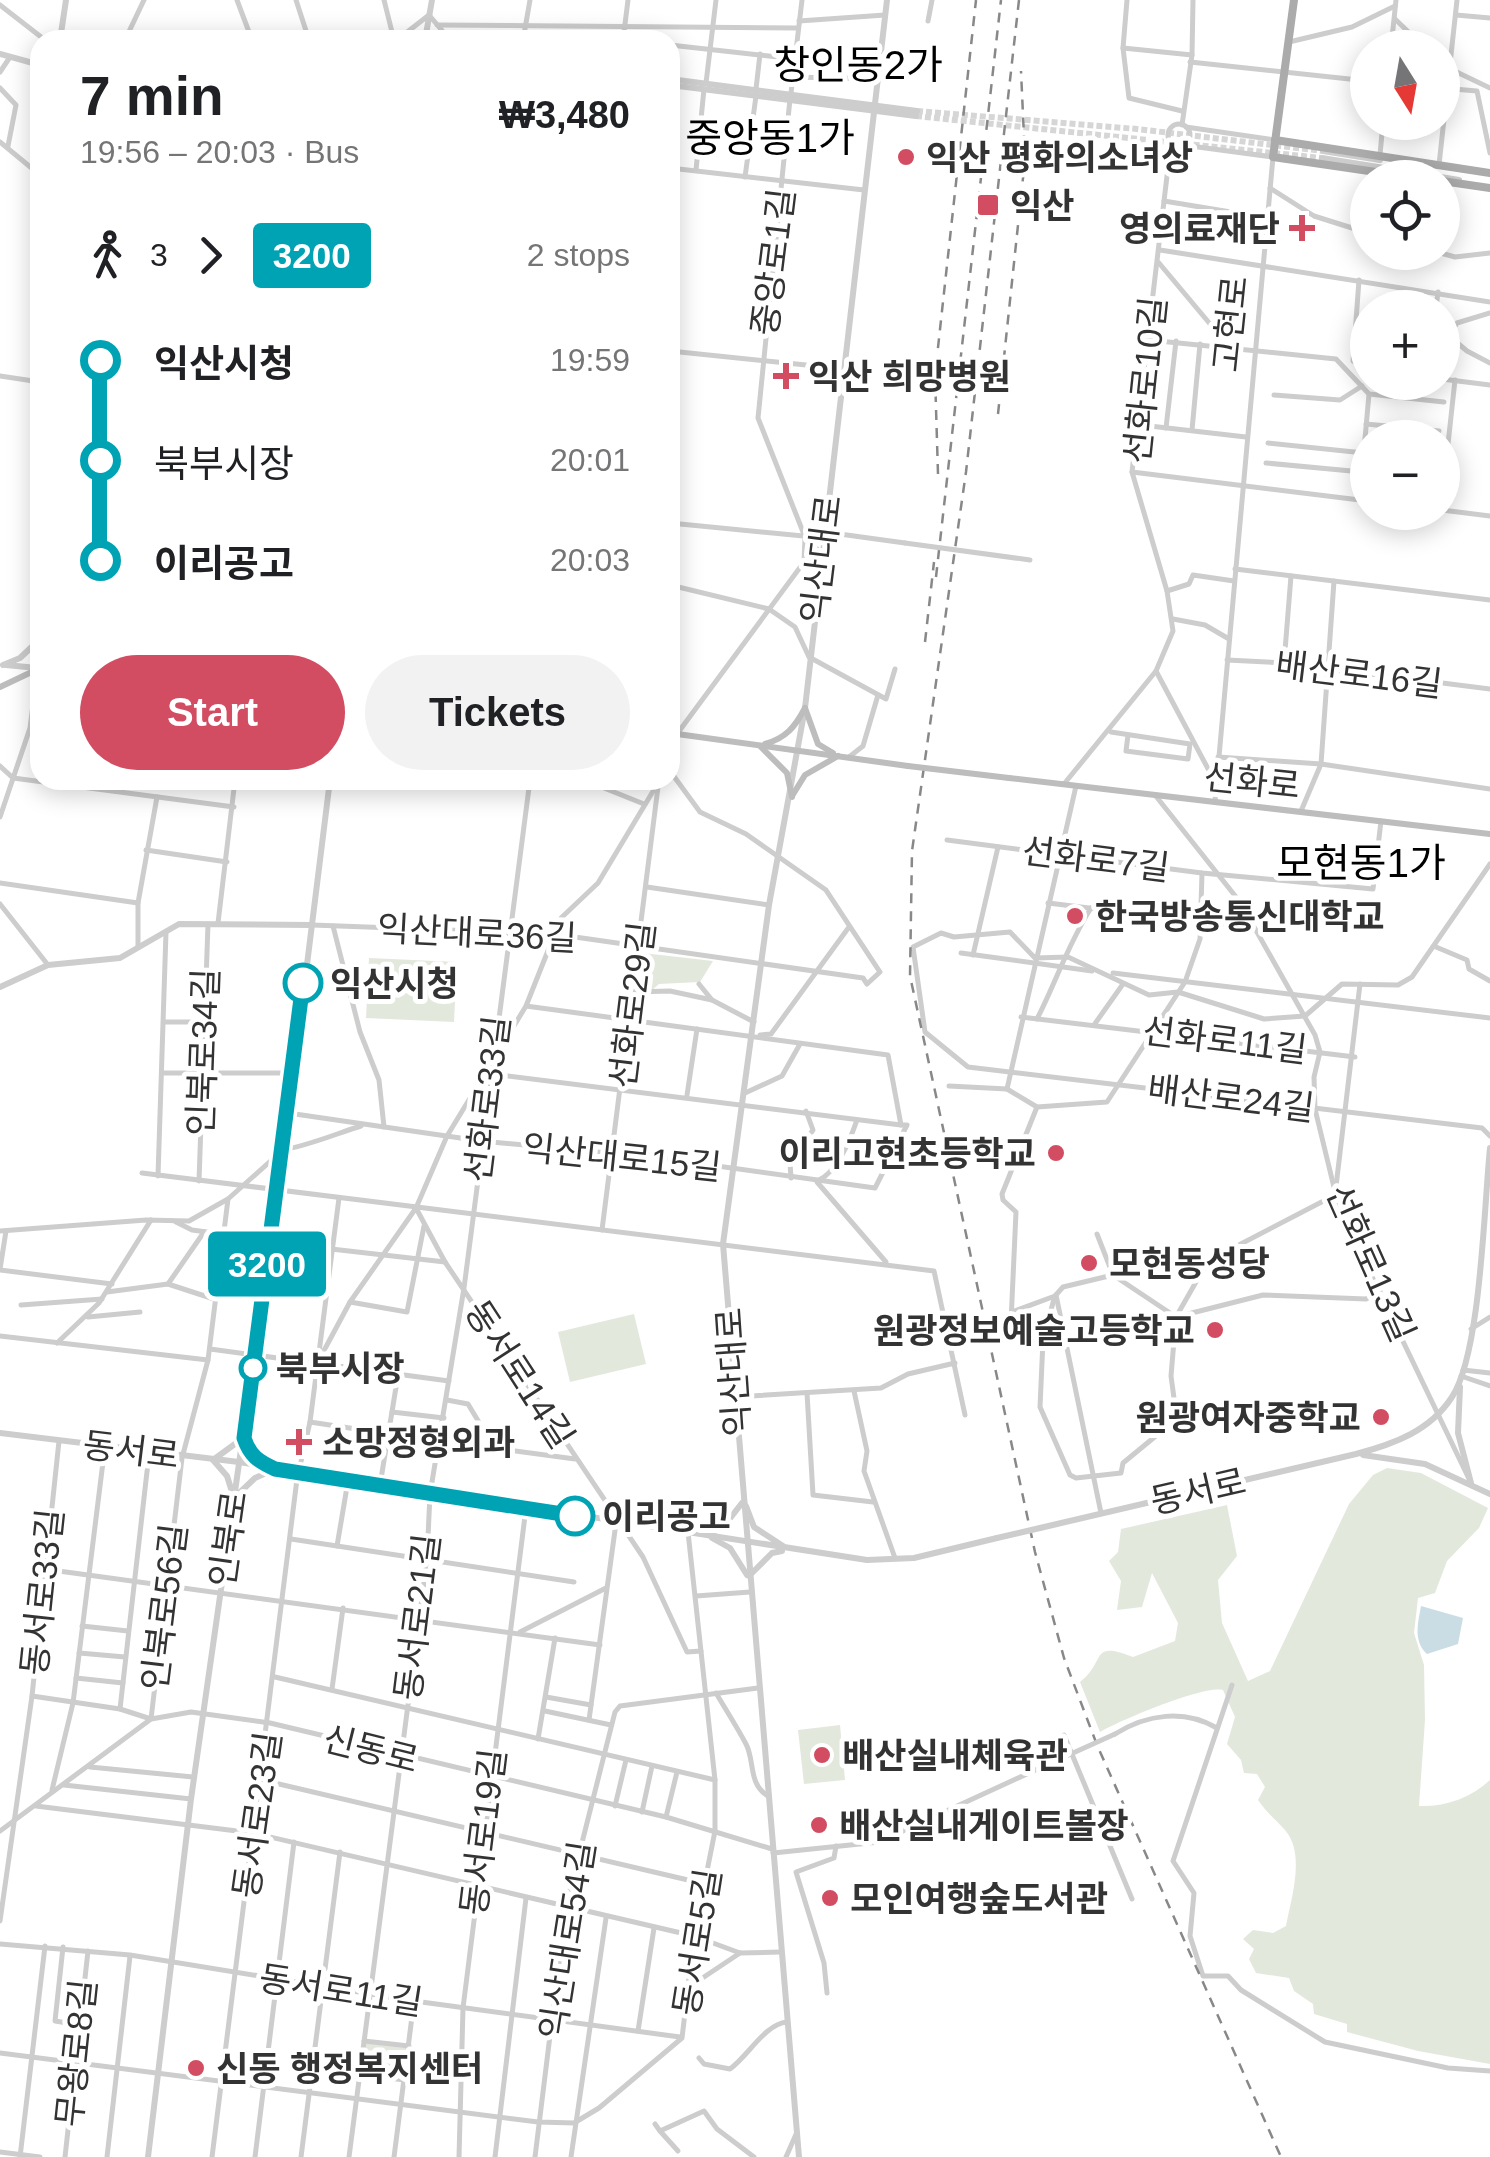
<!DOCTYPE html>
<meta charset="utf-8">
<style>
body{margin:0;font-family:Arial,"Noto Sans KR",sans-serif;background:#f2f2f2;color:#202124;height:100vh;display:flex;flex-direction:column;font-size:38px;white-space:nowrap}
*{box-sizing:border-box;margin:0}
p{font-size:32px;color:#757577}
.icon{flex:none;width:55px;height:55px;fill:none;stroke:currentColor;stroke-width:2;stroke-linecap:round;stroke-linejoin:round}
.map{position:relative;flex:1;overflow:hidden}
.sheet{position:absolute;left:30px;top:30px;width:650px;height:760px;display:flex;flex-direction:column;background:#fff;border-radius:30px;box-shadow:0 5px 25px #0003}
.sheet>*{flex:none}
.badge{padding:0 20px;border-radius:8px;font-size:35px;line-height:65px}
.needle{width:65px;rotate:169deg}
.controls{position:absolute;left:1350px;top:30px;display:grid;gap:20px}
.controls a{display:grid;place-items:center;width:110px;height:110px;border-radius:50%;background:#fff;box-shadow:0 5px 25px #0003;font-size:50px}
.map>.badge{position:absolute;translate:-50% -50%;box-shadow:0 0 0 5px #fff}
.legs{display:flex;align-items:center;gap:15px;height:110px;padding:0 50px;font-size:32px}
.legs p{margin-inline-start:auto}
.overview{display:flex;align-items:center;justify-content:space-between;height:170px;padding:0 50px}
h1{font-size:55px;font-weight:800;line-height:75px}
.cta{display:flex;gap:20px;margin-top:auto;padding:20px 50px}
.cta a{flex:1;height:115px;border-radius:60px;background:#d24c62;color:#fff;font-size:40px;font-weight:800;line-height:115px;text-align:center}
.cta a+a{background:#f2f2f2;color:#202124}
ul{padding:0 50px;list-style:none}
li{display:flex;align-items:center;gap:35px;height:100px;font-size:38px}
li i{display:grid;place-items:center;width:15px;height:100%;margin:0 12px;background:currentColor}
li i::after{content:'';width:25px;height:25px;margin:-12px;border:8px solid;border-radius:50%;background:#fff}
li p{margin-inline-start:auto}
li:first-child i{background:linear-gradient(#0000 50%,currentColor 0)}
li:last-child i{background:linear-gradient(currentColor 50%,#0000 0)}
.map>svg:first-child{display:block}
</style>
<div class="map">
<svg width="1490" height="2157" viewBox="0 0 1490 2157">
<rect width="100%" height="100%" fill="#fff"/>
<g fill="#e3e8dd">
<path d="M643,953L713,961L700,982L659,984L652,990L642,988Z"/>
<path d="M369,958L457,962L454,1022L366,1018Z"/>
<path d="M634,1314L646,1364L570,1382L558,1332Z"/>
<path d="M1387,1468L1421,1473L1488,1508L1479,1528L1447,1561L1435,1593L1418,1598L1414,1633L1424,1665L1425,1720L1419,1806C1445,1807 1471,1798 1490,1780V2064L1418,2051L1347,2032V2024L1314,2014L1313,2004L1294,1991L1289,1978L1256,1973L1249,1959L1254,1949L1243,1939L1253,1930L1273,1933L1286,1926C1291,1899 1306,1854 1285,1830C1275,1819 1267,1813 1258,1800L1265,1787L1257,1774L1244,1773L1241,1760L1227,1744L1235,1717L1223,1690C1204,1685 1121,1720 1100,1732L1080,1682C1107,1661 1089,1640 1133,1657L1175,1641L1178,1623L1152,1573L1142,1607L1117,1610L1121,1581L1109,1561L1118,1552L1121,1529L1227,1505L1237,1556L1218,1580L1222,1623L1248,1681L1270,1671L1349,1504L1373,1475Z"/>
<path d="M840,1725L845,1780L804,1784L798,1730Z"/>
<path d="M365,2043L406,2048L402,2078L362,2073Z"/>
</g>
<path fill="#cadde4" d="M1421,1606L1463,1618L1458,1644L1427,1654C1413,1641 1418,1623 1421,1606Z"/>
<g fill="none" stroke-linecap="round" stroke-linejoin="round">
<g stroke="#d6d6d6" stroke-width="6" stroke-dasharray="6 3" stroke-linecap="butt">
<path d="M917,111L1137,129L1323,151"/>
<path d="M916,116L1322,158"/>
</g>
<g stroke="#cdcdcd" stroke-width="5">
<path d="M237,0L252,40"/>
<path d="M296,0L309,40"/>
<path d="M384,0L394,40"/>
<path d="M1127,0L1123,48L1129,98L1182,111"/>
<path d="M0,5L45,40"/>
<path d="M1456,15L1490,18"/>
<path d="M1395,19L1425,48"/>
<path d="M799,21L885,15"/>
<path d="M928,21L932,0"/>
<path d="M437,25L798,28"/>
<path d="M125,40L144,0"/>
<path d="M397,40L429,15L450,40"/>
<path d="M523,40L530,0"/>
<path d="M623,40L628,0"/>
<path d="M1289,42L1352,27L1395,6"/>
<path d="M670,45L796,59"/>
<path d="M1123,48L1192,55"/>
<path d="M1391,48L1396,0"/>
<path d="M1190,62L1368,81"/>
<path d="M1442,65L1490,88"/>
<path d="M0,72L10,57"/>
<path d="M793,77L879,79"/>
<path d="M706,83L716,0"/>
<path d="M0,88L16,105L8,146"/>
<path d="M1442,88L1477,91L1490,153"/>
<path d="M756,89L760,54"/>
<path d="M791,93L802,0"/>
<circle cx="1179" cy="135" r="11"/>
<path d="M1182,125L1192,55L1193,0"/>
<path d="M1186,127L1275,140"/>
<path d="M0,142L40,175"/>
<path d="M1183,145L1273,157L1215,801"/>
<path d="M1380,155L1383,122"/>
<path d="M1439,165L1457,0"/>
<path d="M670,168L864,190"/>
<path d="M696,170L704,89"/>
<path d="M745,177L756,96"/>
<path d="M1270,188L1314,216L1368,233"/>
<path d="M1164,201L1267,218"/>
<path d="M1160,250L1490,302"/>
<path d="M1437,252L1455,257L1490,253"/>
<path d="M1159,263L1231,349"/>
<path d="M1359,280L1353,361L1368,369"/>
<path d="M1436,308L1438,292"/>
<path d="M1442,330L1467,351L1490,363"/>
<path d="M1448,337L1457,323L1490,313"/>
<path d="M1149,340L1336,359L1369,394L1444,402"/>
<path d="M670,351L845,369"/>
<path d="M0,376L40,382"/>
<path d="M1442,379L1490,385"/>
<path d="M1274,395L1340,400L1362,386"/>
<path d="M1366,424L1439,431"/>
<path d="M1141,425L1246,437"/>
<path d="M1166,428L1176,341"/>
<path d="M1192,430L1200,344"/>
<path d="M1268,443L1364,453"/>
<path d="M1266,463L1362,472"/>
<path d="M1132,472L1368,501"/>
<path d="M1368,473L1362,472L1369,394"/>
<path d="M1442,499L1455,380"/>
<path d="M1442,510L1490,516"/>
<path d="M670,523L824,538"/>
<path d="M825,532L905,543"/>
<path d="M1235,569L1490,600"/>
<path d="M670,585L769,609L795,627L809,657L886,699L895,669"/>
<path d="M1167,591L1189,584L1193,575L1234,581"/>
<path d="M1173,619L1205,625L1229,639"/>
<path d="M1227,660L1284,663L1490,689"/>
<path d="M1284,663L1291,576"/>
<path d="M1156,671L1214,780"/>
<path d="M1111,732L1190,744L1188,759L1126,751L1128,735"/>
<path d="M670,752L677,734L804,562L805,537L758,418L790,99"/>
<path d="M849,757L863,746L878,695"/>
<path d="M1218,757L1321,764L1490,789"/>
<path d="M0,766L13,778L234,807"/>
<path d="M584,780L644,804"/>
<path d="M1064,784L1156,671L1173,631L1167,591L1132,472L1171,142"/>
<path d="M1076,786L1007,1089L1037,1107L1107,1102L1185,982L1200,939L1202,873"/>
<path d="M1155,795L1240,902L1315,1035L1320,1052L1314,1077L1315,1109L1339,1208L1471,1483"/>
<path d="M1301,811L1321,764L1334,581"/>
<path d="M0,817L30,728L40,650"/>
<path d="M947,840L1202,873L1373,889L1381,821"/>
<path d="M146,850L227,862"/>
<path d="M1490,864L1412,977L1398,985L1342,984L1305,1016L1264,1019L1178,992L1149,995L1068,957L1035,958L1010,932L954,937L941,933L913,947L925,1032L968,1067L1482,1128L1490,1136"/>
<path d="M0,883L138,903"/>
<path d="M647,887L769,905"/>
<path d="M1048,903L1253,928"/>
<path d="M0,904L48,965"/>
<path d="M218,923L235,780"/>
<path d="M312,925L554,934L863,978L867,984L880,972L826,890L746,834L700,812L670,771"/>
<path d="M333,926L360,1032L379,1080L384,1127"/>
<path d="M138,946V903L157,797"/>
<path d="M1436,947L1467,960L1469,969L1490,981"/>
<path d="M961,953L1092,971"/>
<path d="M973,955L998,847"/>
<path d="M1113,973L1490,1018"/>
<path d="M699,984L712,1000L754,1022"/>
<path d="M633,992L670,991L712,1000"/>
<path d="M1021,1017L1355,1057"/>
<path d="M1037,1019C1056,982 1068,944 1091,908"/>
<path d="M165,1022H204"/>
<path d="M1094,1025L1123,984"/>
<path d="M760,1035L771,1034L849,927"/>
<path d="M163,1073H293"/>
<path d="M492,1074L901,1125"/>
<path d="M949,1086L1007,1089"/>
<path d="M745,1093L782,1076L800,1044"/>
<path d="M687,1095L697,1029"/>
<path d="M1037,1107L1002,1194L1003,1200L1016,1212L1011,1322L1014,1328L1043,1340L1040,1407L1070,1475L1076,1478L1121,1473L1123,1463L1168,1426L1176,1413L1171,1376L1176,1317L1208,1261L1335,1195L1360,984"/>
<path d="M288,1113L481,1141L645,1156L875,1188L907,1125H901L888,1055L526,1006"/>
<path d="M142,1173L934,1271L965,1415"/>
<path d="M158,1176L166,932"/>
<path d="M791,1178L790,1163L813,1130L806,1111"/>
<path d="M819,1180C838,1171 850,1140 857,1120"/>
<path d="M199,1181L208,924"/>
<path d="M817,1182L886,1262"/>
<path d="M416,1208L445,1262L643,1557L687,1652L701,1651"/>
<path d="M176,1222L192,1230L221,1234"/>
<path d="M602,1230L658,787"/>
<path d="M0,1231L146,1220L189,1221L228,1199L284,1149C299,1149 341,1132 361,1126"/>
<path d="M1097,1234L1113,1275"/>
<path d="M270,1242L445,1262"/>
<path d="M0,1269L6,1231"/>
<path d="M0,1270L112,1284"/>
<path d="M168,1284L204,1232"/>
<path d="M107,1292L168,1284L214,1299"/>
<path d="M1056,1295L1101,1513"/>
<path d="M350,1302L407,1312L424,1226"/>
<path d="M21,1305L102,1299"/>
<path d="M1012,1312L1055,1296L1063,1287L1113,1275L1176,1317L1263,1295L1366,1299L1380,1291"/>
<path d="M88,1317L140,1312"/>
<path d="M1471,1329L1490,1317"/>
<path d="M0,1336L208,1360"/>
<path d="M1043,1340L1054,1299"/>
<path d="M57,1343L99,1303L151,1220"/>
<path d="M210,1349L449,1381"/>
<path d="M320,1358L350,1302L416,1208L447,1136L526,1006L561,918L598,883L658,783"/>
<path d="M1463,1370L1490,1373"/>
<path d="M1461,1376L1490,1386"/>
<path d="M854,1391L867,1451L864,1471L895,1558"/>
<path d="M807,1393L813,1495L873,1502"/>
<path d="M734,1397L881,1388L908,1374L955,1363"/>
<path d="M447,1400L468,1404L495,1449"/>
<path d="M392,1412L444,1418"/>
<path d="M310,1422L389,1434"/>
<path d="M441,1441L575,1459"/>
<path d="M380,1485L398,1375"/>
<path d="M291,1539L574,1582"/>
<path d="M337,1546L348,1481"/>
<path d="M44,1569L600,1645"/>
<path d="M696,1596L750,1592"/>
<path d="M82,1626L128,1631"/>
<path d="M520,1632L606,1588"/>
<path d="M79,1653L125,1657"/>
<path d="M275,1677L715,1780"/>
<path d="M76,1678L123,1683"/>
<path d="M1232,1685L1173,1861L1194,1893L1190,1936L1203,1976H1228L1241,1990L1325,2042L1448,2068L1490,2071"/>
<path d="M332,1689L343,1608"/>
<path d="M716,1693C726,1710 737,1727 746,1744C755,1761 748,1784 768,1796"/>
<path d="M32,1696L120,1709L151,1719L182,1458L208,1360L228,1199"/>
<path d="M546,1697L591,1705"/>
<path d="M120,1709L149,1454"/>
<path d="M545,1711L611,1725"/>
<path d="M589,1720L616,1523"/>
<path d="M1115,1734C1147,1714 1184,1709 1217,1728"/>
<path d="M1064,1735L1132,1899"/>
<path d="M538,1739L555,1638"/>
<path d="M90,1767L193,1777"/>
<path d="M262,1780L705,1884"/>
<path d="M64,1785L191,1799"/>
<path d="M52,1790L73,1703L105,1446"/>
<path d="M36,1806L253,1833L694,1936L740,1953L781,1952"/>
<path d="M615,1806L626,1760"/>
<path d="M642,1812L652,1766"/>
<path d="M666,1817L677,1772"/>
<path d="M0,1831L151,1719L191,1712L270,1723L666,1817L772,1849"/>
<path d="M773,1853L879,1842L1042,1767"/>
<path d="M0,1921L32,1696L59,1441"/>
<path d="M0,1944L130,1955L414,2001L680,2037"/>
<path d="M63,1947L55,2021L80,2025"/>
<path d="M689,1987L740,1953"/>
<path d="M827,1993L824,1963L796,1872L834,1858L836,1846"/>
<path d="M638,2031L654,1928"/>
<path d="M364,2041L409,2046"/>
<path d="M0,2053L538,2122L574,2123L599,2108L682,2038L694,1936L715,1831V1780L688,1532"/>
<path d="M699,2058L704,2064L730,2069C749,2055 765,2024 787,2022"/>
<path d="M360,2074L404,2080"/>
<path d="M655,2124L660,2131L704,2111L717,2129L754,2157"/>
<path d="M660,2131L678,2151"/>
<path d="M0,2152L40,2157"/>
<path d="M20,2157L45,1946"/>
<path d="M65,2157L88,1951"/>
<path d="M107,2157L130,1956"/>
<path d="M212,2157L297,1479L310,1422L339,1198"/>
<path d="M255,2157L294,1842"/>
<path d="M301,2157L340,1852"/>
<path d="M349,2157L427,1559L430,1494L464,1288L530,780"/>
<path d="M394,2157L414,2001"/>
<path d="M459,2157L463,2008L526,1508"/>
<path d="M495,2157L526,1898"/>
<path d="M535,2157L566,1906L615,1712L620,1706L758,1688"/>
<path d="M571,2157L606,1918"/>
<path d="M786,2157L797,2132"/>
</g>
<g stroke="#cdcdcd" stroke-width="6">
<path d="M60,40L66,0"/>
<path d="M425,40L432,0"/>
<path d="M0,54L40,65"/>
<path d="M670,79L917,111"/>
<path d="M670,85L916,116"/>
<path d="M1323,151L1380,160"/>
<path d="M1322,158L1459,180"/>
<path d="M805,537L821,554"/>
<path d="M3,665L20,658L40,639"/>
<path d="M6,665L37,668"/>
<path d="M0,987L48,965L120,958L179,924L311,925"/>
<path d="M1460,1387L1458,1433L1471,1483"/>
<path d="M0,1433L239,1462L867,1560L914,1558L997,1538"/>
<path d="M243,1438L213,1460L227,1476L234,1498L255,1478L275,1469"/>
<path d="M244,1439L255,1459L267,1465"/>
<path d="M1363,1455L1425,1464L1490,1494"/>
<path d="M746,1506L754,1527L783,1546"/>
<path d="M1040,1528L1356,1454C1394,1444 1430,1431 1452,1397C1481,1353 1484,1205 1490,1148"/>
<path d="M708,1535L724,1526L742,1503"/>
<path d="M712,1538L730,1548L747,1575"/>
<path d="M749,1576L772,1553L782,1551"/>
<path d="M148,2157L191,1799L284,1149L330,780"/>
<path d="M799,2157L723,1244L769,905L805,708L887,0"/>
</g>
<g stroke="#bdbdbd" stroke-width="6">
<path d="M0,687L40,668"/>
<path d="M805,708L818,744L833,753"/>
<path d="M670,733L908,766"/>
<path d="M765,744C786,738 795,727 805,708"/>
<path d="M760,746L787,773L792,797"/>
<path d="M1009,778L1490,834"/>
<path d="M792,796L805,775L838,756"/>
</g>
<g stroke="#ababab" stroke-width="8">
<path d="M1294,0L1273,157L1417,178"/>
<path d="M1275,140L1490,173"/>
<path d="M1442,181L1490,188"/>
</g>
<g stroke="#888" stroke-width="2.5" stroke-dasharray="10 8" stroke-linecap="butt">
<path d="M1019,0L966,472L912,851L910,976L1035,1552L1064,1658L1097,1745L1281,2157"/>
<path d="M998,414L1025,159L1021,71"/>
<path d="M938,474L935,375L976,0"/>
<path d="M936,577L1001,0"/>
<path d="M925,642L934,562"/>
</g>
<g stroke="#cdcdcd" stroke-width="5">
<path d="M905,543L1030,560"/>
<path d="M1042,1767L1115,1734"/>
</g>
<path stroke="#cdcdcd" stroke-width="6" d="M997,1538L1040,1528"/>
<path stroke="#bdbdbd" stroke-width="6" d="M908,766L1009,778"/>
</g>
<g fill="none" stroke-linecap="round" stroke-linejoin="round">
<g stroke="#fff" stroke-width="22">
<path id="line-1" d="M303,983L244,1438C250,1456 258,1461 275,1469L575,1516"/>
</g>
<use href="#line-1" stroke="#00a3b4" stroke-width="15"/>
</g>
<g fill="#d24c62" stroke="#fff" stroke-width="4">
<circle cx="906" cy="157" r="10"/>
<rect x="976" y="193" width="24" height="24" rx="5"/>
<path d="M1297 213h10v10h10v10h-10v10h-10v-10h-10v-10h10z"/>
<path d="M781 361h10v10h10v10h-10v10h-10v-10h-10v-10h10z"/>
<circle cx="1075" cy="916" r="10"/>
<circle cx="1056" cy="1153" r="10"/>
<circle cx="1089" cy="1263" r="10"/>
<circle cx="1215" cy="1330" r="10"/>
<circle cx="1381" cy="1417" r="10"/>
<path d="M294 1427h10v10h10v10h-10v10h-10v-10h-10v-10h10z"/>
<circle cx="822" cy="1755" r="10"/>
<circle cx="819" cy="1825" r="10"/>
<circle cx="830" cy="1898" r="10"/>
<circle cx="196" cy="2068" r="10"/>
</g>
<g fill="#fff" stroke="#00a3b4" stroke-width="5">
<circle cx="303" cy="983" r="18"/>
<circle cx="253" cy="1368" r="12"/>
<circle cx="575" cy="1516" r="18"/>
</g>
<g text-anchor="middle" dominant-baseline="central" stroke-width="10" stroke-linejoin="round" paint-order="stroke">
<g font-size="35" font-weight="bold" fill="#333" stroke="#fff" text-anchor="start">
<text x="926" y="157">익산 평화의소녀상</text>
<text x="1010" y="205">익산</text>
<text x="1280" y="228" text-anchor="end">영의료재단</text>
<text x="808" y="376">익산 희망병원</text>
<text x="1095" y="916">한국방송통신대학교</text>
<text x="1036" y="1153" text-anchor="end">이리고현초등학교</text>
<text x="1109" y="1263">모현동성당</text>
<text x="1195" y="1330" text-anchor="end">원광정보예술고등학교</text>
<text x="1361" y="1417" text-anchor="end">원광여자중학교</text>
<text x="322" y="1442">소망정형외과</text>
<text x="842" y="1755">배산실내체육관</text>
<text x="839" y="1825">배산실내게이트볼장</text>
<text x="850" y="1898">모인여행숲도서관</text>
<text x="216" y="2068">신동 행정복지센터</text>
</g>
<g font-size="35" fill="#333" stroke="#fff">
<text transform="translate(773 262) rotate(-83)">중앙로1길</text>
<text transform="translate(1230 324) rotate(-84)">고현로</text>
<text transform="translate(1145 380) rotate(-84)">선화로10길</text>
<text transform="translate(821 559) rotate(-83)">익산대로</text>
<text transform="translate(1359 674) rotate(7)">배산로16길</text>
<text transform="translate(1252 781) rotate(6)">선화로</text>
<text transform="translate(1096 859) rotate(7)">선화로7길</text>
<text transform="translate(477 933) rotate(3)">익산대로36길</text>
<text transform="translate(632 1005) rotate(-83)">선화로29길</text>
<text transform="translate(1225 1040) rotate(7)">선화로11길</text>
<text transform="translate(203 1052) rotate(-88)">인북로34길</text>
<text transform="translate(1231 1098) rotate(7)">배산로24길</text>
<text transform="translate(487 1099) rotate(-83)">선화로33길</text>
<text transform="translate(622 1157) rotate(6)">익산대로15길</text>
<text transform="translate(1371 1263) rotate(66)">선화로13길</text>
<text transform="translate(733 1372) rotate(-94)">익산대로</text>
<text transform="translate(520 1374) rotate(57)">동서로14길</text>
<text transform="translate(131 1450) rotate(7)">동서로</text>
<text transform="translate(1198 1491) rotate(-13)">동서로</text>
<text transform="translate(228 1539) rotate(-82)">인북로</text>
<text transform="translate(42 1592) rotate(-84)">동서로33길</text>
<text transform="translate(164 1607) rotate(-83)">인북로56길</text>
<text transform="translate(417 1617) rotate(-83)">동서로21길</text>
<text transform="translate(371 1749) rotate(14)">신동로</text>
<text transform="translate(257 1815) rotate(-82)">동서로23길</text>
<text transform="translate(483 1832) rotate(-83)">동서로19길</text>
<text transform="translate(567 1940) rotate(-81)">익산대로54길</text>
<text transform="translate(697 1942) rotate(-81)">동서로5길</text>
<text transform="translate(341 1990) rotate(9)">동서로11길</text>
<text transform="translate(76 2053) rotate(-84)">무왕로8길</text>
</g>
<g font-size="35" font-weight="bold" fill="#333" stroke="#fff" text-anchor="start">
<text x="330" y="983">익산시청</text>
<text x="276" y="1368">북부시장</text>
<text x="602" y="1516">이리공고</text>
</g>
<g font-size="40" fill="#000" stroke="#fff">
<text x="858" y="65">창인동2가</text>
<text x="770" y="138">중앙동1가</text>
<text x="1361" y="863">모현동1가</text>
</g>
</g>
</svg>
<div class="controls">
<a><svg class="needle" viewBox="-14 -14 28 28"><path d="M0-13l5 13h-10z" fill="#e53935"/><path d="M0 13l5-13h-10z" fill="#757577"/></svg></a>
<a><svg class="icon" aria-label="locate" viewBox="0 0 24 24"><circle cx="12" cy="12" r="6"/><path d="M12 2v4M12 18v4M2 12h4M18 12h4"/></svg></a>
<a>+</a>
<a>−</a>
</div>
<b class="badge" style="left:267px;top:1264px;background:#00a3b4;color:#fff">3200</b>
<section class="sheet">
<div class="overview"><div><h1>7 min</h1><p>19:56 – 20:03 · Bus</p></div><b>₩3,480</b></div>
<div class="legs"><svg class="icon" aria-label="walk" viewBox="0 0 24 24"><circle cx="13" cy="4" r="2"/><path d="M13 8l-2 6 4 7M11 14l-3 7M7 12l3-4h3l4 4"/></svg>3<svg class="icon" aria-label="forward" viewBox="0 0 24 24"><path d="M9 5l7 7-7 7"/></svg><b class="badge" style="background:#00a3b4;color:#fff">3200</b><p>2 stops</p></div>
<ul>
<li><i style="color:#00a3b4"></i><b>익산시청</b><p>19:59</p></li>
<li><i style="color:#00a3b4"></i><span>북부시장</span><p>20:01</p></li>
<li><i style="color:#00a3b4"></i><b>이리공고</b><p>20:03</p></li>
</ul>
<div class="cta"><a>Start</a><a>Tickets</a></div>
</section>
</div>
